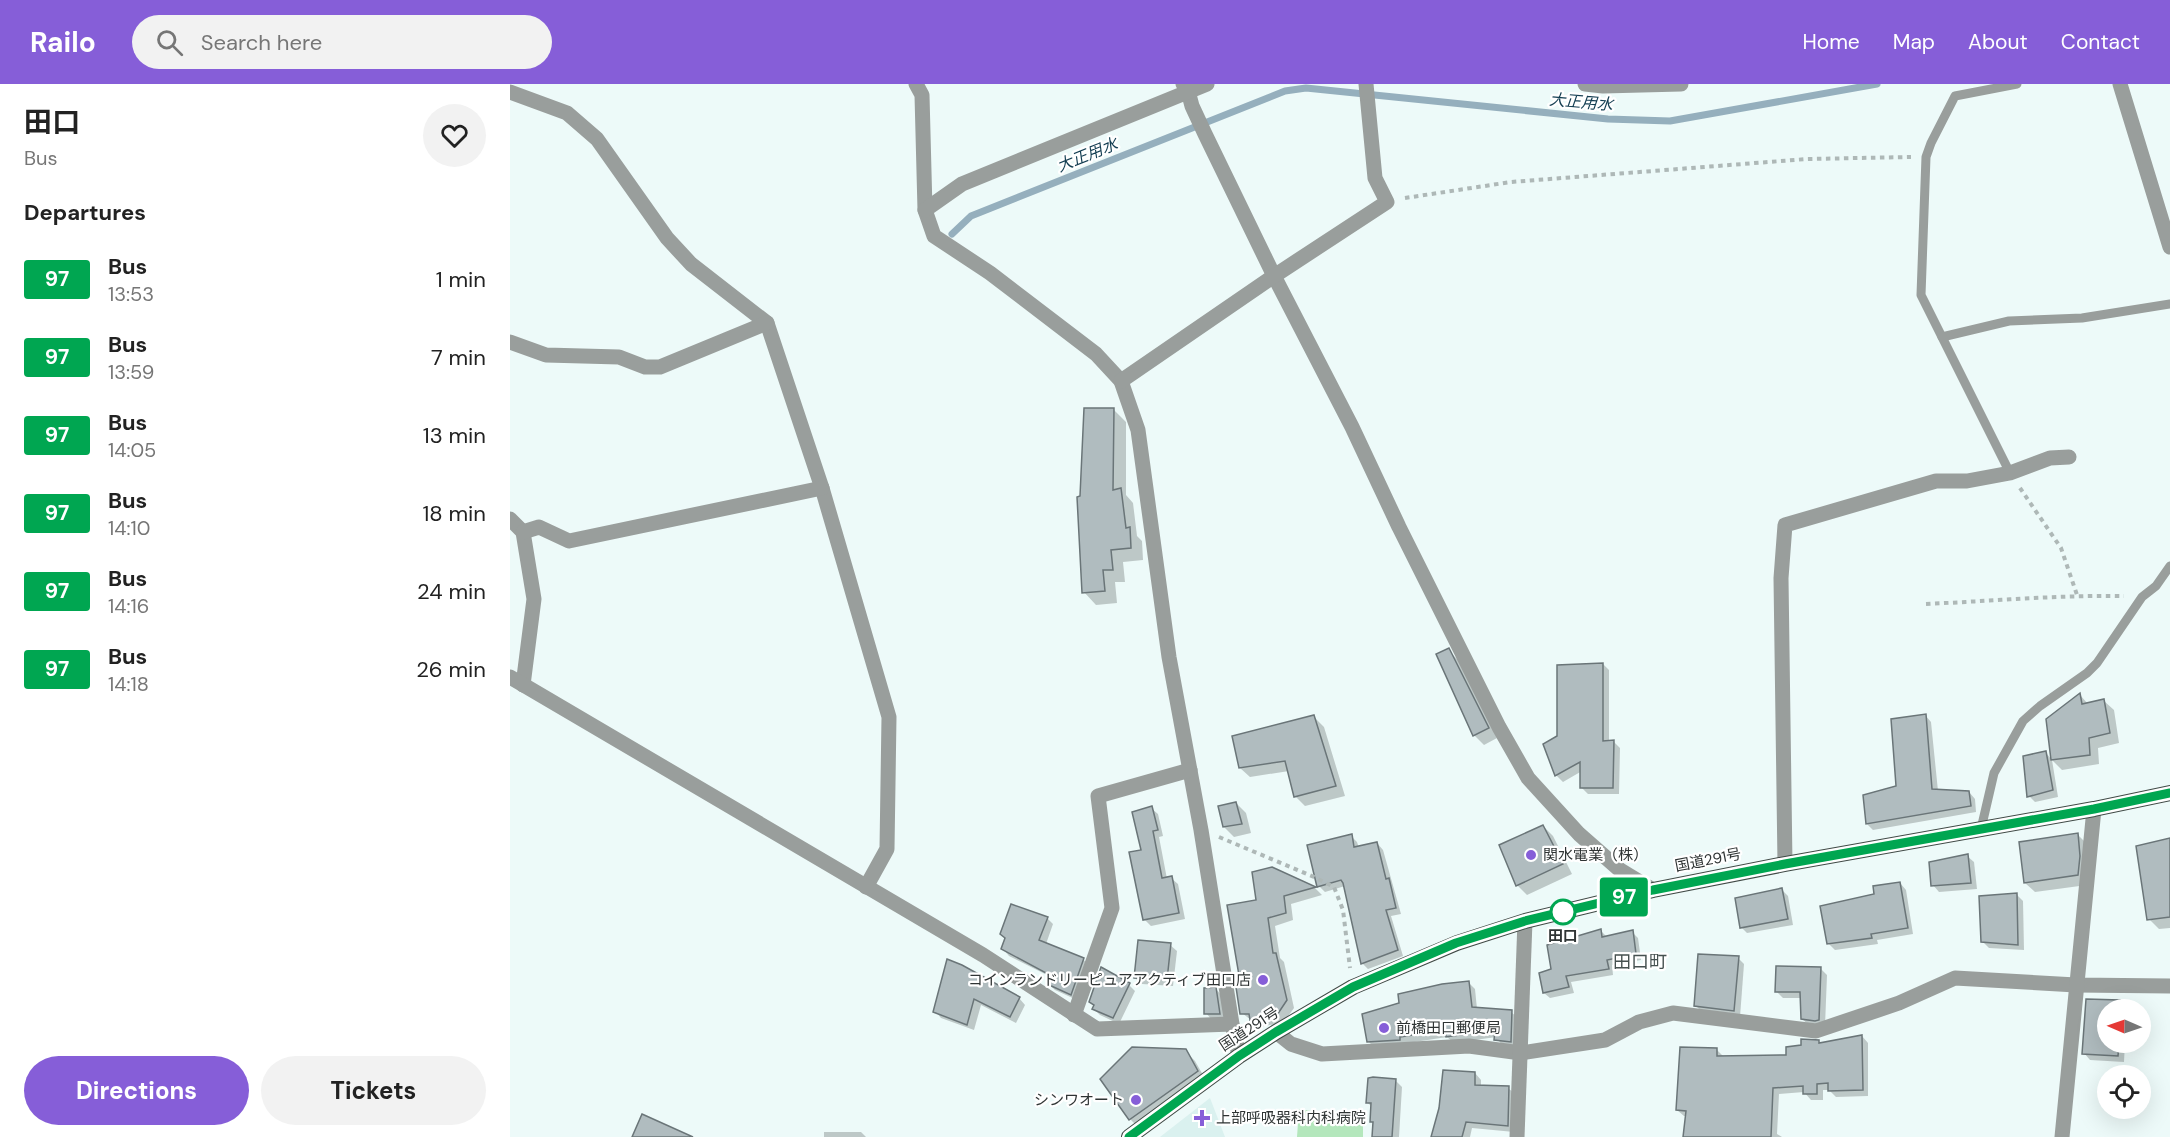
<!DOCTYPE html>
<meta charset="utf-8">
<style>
body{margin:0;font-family:"DM Sans","Noto Sans JP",sans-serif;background:#f2f2f2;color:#222;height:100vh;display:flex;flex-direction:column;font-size:22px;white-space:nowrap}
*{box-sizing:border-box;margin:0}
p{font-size:20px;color:#767676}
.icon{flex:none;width:33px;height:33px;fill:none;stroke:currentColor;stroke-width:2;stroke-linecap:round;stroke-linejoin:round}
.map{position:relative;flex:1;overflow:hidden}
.sheet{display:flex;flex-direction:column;background:#fff;width:510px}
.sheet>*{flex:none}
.badge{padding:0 12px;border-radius:4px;font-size:21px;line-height:39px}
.needle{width:39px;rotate:272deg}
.fabs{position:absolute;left:1587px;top:915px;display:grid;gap:12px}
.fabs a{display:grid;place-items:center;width:54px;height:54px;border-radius:50%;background:#fff;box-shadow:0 6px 24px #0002;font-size:30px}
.map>.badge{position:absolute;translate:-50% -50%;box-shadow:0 0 0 3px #fff}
h2{padding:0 24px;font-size:22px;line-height:54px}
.round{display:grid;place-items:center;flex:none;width:63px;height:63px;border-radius:32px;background:#f2f2f2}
.summary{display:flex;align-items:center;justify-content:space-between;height:102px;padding:0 24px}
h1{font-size:28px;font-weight:700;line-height:45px}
.action{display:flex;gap:12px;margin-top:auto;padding:12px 24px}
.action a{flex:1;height:69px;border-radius:36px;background:#865ed8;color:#fff;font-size:24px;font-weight:700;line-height:69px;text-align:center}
.action a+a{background:#f2f2f2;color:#222}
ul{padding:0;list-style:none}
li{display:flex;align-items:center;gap:18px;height:78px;padding:0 24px}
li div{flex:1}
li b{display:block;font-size:22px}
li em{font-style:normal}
li .badge{min-width:66px;font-weight:700;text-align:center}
header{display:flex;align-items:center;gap:36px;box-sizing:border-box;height:84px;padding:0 30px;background:#865ed8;color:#fff}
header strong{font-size:28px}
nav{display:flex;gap:33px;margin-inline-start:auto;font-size:21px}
.search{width:420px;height:54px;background:#f2f2f2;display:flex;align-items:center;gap:15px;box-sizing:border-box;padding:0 21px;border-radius:33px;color:#767676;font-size:22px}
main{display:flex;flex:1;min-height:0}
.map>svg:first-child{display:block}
</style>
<header>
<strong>Railo</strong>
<div class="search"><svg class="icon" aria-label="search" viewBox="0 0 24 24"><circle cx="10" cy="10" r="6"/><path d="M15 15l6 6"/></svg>Search here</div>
<nav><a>Home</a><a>Map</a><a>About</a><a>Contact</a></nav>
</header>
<main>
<section class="sheet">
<div class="summary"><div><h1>田口</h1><p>Bus</p></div><a class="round"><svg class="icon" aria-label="heart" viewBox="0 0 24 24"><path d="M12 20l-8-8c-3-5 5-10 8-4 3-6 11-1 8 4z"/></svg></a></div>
<h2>Departures</h2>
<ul>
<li><span class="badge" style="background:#00a651;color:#fff">97</span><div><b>Bus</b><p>13:53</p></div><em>1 min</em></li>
<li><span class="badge" style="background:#00a651;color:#fff">97</span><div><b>Bus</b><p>13:59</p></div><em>7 min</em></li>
<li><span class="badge" style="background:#00a651;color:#fff">97</span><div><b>Bus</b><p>14:05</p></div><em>13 min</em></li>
<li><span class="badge" style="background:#00a651;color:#fff">97</span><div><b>Bus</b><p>14:10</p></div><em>18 min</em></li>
<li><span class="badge" style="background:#00a651;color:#fff">97</span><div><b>Bus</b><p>14:16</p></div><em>24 min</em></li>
<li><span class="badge" style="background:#00a651;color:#fff">97</span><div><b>Bus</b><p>14:18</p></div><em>26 min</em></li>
</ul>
<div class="action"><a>Directions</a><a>Tickets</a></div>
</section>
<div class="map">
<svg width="1660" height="1053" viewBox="0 0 1660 1053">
<rect width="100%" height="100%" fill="#edfaf9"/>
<path fill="#daf1ef" d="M700,1014L715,1053H650Z"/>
<path fill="#b4e7bc" d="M789,1025L853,1035V1053H787Z"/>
<g fill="#0003">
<path d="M604,326L616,338V411L623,419L627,452L632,457L633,476L613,478L615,498H605L607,519L586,521L574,508L571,414Z"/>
<path d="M938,566L948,576L987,654L974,661L964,651Z"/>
<path d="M1093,580L1099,586V658H1104L1110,664L1109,710H1078L1071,703L1072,687L1053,698L1046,691Z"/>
<path d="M1570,611L1578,620L1594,617L1604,626L1609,659L1588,664L1589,680L1552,686L1542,676Z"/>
<path d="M1415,631L1421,638L1428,707L1459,708L1465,715L1466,728L1363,746L1357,740L1387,704Z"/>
<path d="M804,633L814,643L835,712L795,722L785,712L779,687L740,693L730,684Z"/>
<path d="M1536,669L1542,676L1548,713L1525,718L1519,712Z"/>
<path d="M726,719L736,729L741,749L724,753L714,743Z"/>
<path d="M641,724L648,730L653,752L649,753L657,795L661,794L668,800L675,835L641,842L634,835Z"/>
<path d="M1033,742L1043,752L1062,790L1017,811L1007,801Z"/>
<path d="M1567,750L1577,760V801L1525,808L1515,799Z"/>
<path d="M841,752L847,758L849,764L867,759L873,766L891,830L881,832L893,872L858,885L852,879L835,802L815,808L809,802Z"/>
<path d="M1660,756V844L1649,845L1639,835Z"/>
<path d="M1457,772L1464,778L1467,805L1429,808L1423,801Z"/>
<path d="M762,785L805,804L812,811L781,820L783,836L765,842L770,874L774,878L784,924L774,938L750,943L732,929L733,904L748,817Z"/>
<path d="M1390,799L1396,806L1403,850L1367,856L1368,860L1325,866L1318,859L1366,812Z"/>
<path d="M1272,806L1278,812L1283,841L1237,849L1231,843Z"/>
<path d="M1506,810L1513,817L1514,866L1479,864L1472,857Z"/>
<path d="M537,834L543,840L536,860L573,875L579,882L567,916L545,906L539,900L541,893L499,872L493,865Z"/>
<path d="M1091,847L1097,853L1122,848L1128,854L1131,876L1102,881L1103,891L1061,898L1064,909L1040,914L1034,909L1042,886Z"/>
<path d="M660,861L667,867L663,902L632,900L625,894Z"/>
<path d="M1228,874L1234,880L1230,933L1192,928L1185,921Z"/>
<path d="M438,877L509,914L515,921L506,939L471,921L464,946L431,934L425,927Z"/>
<path d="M1311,885L1317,891L1315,942L1299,941L1292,935L1291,914H1273L1267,908Z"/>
<path d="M958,898L965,905L967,925L1001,928L1008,934L1007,963L992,961L986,953L944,959L937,953L865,964L858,957Z"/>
<path d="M619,901L625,907L609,940L590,931L584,925L585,923L581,918Z"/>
<path d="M706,905L712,912L716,936H702L696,929Z"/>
<path d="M1578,916L1609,917L1616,924V926H1598V958H1615L1614,978L1580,976L1574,969Z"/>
<path d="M1352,952L1358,959V1012L1326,1013L1319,1006H1313V1016H1301L1294,1008L1269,1010L1267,1050L1272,1053H1174L1177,1032H1174L1167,1026L1207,966L1214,973H1277L1308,958L1310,960Z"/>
<path d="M675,967L685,977L697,998L630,1045L620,1035L592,995Z"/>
<path d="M965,989L971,996V1002L998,1004L1005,1010L1004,1048L962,1044L960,1053H923Z"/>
<path d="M885,996L892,1003L889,1053H864L862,1023L858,1019Z"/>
<path d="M314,1048H351L356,1053H314Z"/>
</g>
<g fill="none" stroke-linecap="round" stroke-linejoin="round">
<path stroke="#95afbd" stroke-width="7" d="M442,150L461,132L775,7L796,4L1098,35L1160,37L1367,0"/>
</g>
<g fill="#b0bcbf" stroke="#6a7578" stroke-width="1.5">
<path d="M574,324H604L603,406L611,404L616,444L620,443L621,464L601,466L603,486H593L595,507L572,509L567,413L570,412Z"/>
<path d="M939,564L979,644L963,652L926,570Z"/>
<path d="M1093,579V657L1104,656L1103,704H1070V678L1045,692L1033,660L1047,652V581Z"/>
<path d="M1570,609L1572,620L1594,615L1600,649L1579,654L1580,671L1541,676L1536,635Z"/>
<path d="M1416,630L1422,705L1459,707L1461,722L1356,740L1353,711L1386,702L1381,635Z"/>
<path d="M804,631L826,702L784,713L775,677L729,684L722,652Z"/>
<path d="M1536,667L1543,706L1517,713L1513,672Z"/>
<path d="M726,718L732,740L713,743L708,722Z"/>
<path d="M642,722L648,746L643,747L652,794L662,792L669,829L633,836L619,768L631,766L622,728Z"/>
<path d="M1033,741L1053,780L1006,802L989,761Z"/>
<path d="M1568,749L1570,772L1568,791L1514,799L1509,758Z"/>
<path d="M842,750L844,763L867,758L876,795L879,794L886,824L876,826L888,866L851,880L833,799L831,796L807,803L797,761Z"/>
<path d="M1660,754V833L1637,836L1626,762Z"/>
<path d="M1458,770L1461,799L1421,802L1419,778Z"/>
<path d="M762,783L806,803L774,812L776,829L758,834L763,869H766L777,916L767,931L740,936L739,930H730L726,903H731L717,821L746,816L742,788Z"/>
<path d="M1390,798L1398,844L1361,850L1362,854L1317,860L1310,822L1364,810L1363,802Z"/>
<path d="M1272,804L1278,835L1230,844L1225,814Z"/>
<path d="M1507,809L1508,861L1471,858L1469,812Z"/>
<path d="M501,820L538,833L529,856L574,874L561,911L537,900L540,891L491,865L495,854L490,850Z"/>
<path d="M1091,845L1092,853L1123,846L1126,870L1097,876L1099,885L1056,892L1059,903L1033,909L1029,889L1041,885L1037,861Z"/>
<path d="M628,856L661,859L657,896L624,894Z"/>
<path d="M1188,870L1229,872L1224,927L1184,922Z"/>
<path d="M437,875L452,881L510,913L500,933L464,915L457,941L423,928Z"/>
<path d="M1266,882L1311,883L1309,936L1305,937L1291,935L1290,908H1265Z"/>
<path d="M591,883L620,899L603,934L582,925L584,921L579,918Z"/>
<path d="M959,897L962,923L1002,926L1001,958L984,956L985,946L936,953L935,946L890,953V956L857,958L852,930L889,919L888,910L932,900Z"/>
<path d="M706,903L710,930H694V904Z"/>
<path d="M1576,915L1610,916V926H1598V958H1609L1608,972L1572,970Z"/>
<path d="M1352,951L1353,1006L1318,1007V999L1307,1000V1010H1293V1002L1263,1004L1261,1053H1173L1176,1027L1166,1026L1170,963L1207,964V972L1276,971V963L1291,961V955L1309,956V959Z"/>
<path d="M622,963L676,965L688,987L619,1036L590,995Z"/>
<path d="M933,986L965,988V1001L999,1002L998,1042L956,1038L952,1053H921L929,1024Z"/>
<path d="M863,993L886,995L882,1053H862L863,1038H860L861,1019H856L858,994Z"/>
<path d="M132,1030L183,1053H122Z"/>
</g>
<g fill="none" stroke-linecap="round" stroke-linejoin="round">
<g stroke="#aeb8b7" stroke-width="4" stroke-dasharray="4.5 4.5" stroke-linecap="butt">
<path d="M895,114L1001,98L1297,75L1401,73"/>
<path d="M1510,404L1551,464L1567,511"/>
<path d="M1416,520C1482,517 1548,511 1614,512"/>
<path d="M709,753L804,793L824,803L833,826L840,884"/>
</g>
<g stroke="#999e9c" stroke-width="9">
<path d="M1432,253L1499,237L1572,234L1660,220"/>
<path d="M1500,389L1411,211L1416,73L1421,59L1445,12L1507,0"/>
<path d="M1471,745L1484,689L1513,637L1530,622L1577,589L1587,579L1632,513L1646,502L1660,482"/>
</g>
<g stroke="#999e9c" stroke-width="15">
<path d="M406,0L412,11L415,126L424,152L480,189L586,270L611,297L628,346L659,573L691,746L722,940L729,972"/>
<path d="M673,0L678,7L682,22L695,50L764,192L842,343L889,443L989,643L1018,694L1069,750L1110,786L1143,806"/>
<path d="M1075,0L1093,2L1171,0"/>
<path d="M0,8L57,29L87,55L157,154L181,180L257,239L312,404L379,633L377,765L356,803"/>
<path d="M415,126L452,100L697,0"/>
<path d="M0,258L36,271L109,273L135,283H150L257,239"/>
<path d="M611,297L764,192L877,118L865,94L856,0"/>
<path d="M0,435L13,448L24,515L13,601"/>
<path d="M13,448L29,443L59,457L312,404"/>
<path d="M0,593L473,871L587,945L722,940"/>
<path d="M1275,780L1271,494L1275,441L1426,397H1457L1500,389L1540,374L1559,373"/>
<path d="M564,931L602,824L588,712L680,686"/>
<path d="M766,948L781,960L812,970L959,962L1011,969L1095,956L1129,938L1163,929L1306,947L1389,919L1445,894L1566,901L1660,902"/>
<path d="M1007,1053L1015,837"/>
<path d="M1552,1053L1584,725"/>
</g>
<path stroke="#999e9c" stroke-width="15" d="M1610,0L1660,163"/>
<path stroke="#404a46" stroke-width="16" d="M619,1053L729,972L766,948L843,903L947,859L1015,837L1143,806L1275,780L1584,725L1660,709"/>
</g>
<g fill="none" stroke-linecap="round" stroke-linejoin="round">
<g stroke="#fff" stroke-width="14">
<path id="line" d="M619,1053L729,972L766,948L843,903L946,859L1015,837L1143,806L1275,780L1584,725L1660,709"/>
</g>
<use href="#line" stroke="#00a651" stroke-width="9"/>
</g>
<g fill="#865ed8" stroke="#fff" stroke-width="2">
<circle cx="1021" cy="771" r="6"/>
<circle cx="753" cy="896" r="6"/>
<circle cx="874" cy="944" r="6"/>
<circle cx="626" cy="1016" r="6"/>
<path d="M689 1025h6v6h6v6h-6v6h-6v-6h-6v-6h6z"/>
</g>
<circle fill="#fff" stroke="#00a651" stroke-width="3" cx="1053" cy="828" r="12"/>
<g text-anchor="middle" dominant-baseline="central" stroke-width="4.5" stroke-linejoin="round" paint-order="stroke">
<g font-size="15" fill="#2f3434" stroke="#fff" text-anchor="start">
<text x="1033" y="771">関水電業（株）</text>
<text x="741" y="896" text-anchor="end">コインランドリーピュアアクティブ田口店</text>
<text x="886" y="944">前橋田口郵便局</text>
<text x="614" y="1016" text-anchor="end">シンワオート</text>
<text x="706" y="1034">上部呼吸器科内科病院</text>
</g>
<g font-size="15" fill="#2f3434" stroke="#fff">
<text transform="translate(1198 776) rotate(-11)">国道291号</text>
<text transform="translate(739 945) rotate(-33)">国道291号</text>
</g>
<g font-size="15" font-weight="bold" fill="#2f3434" stroke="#fff">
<text x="1053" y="852">田口</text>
</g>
<g font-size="16" font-style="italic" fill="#123d51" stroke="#fff">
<text transform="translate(1071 18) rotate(5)">大正用水</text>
<text transform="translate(577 71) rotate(-22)">大正用水</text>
</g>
<g font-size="18" fill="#465150" stroke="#fff">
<text x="1130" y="878">田口町</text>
</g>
</g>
</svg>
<div class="fabs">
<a><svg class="needle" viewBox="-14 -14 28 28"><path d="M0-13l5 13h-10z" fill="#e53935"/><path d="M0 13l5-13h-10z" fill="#767676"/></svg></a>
<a><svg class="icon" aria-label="locate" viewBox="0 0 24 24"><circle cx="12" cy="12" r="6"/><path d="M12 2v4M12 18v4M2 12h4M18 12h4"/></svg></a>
</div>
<b class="badge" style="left:1114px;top:813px;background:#00a651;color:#fff">97</b>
</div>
</main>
